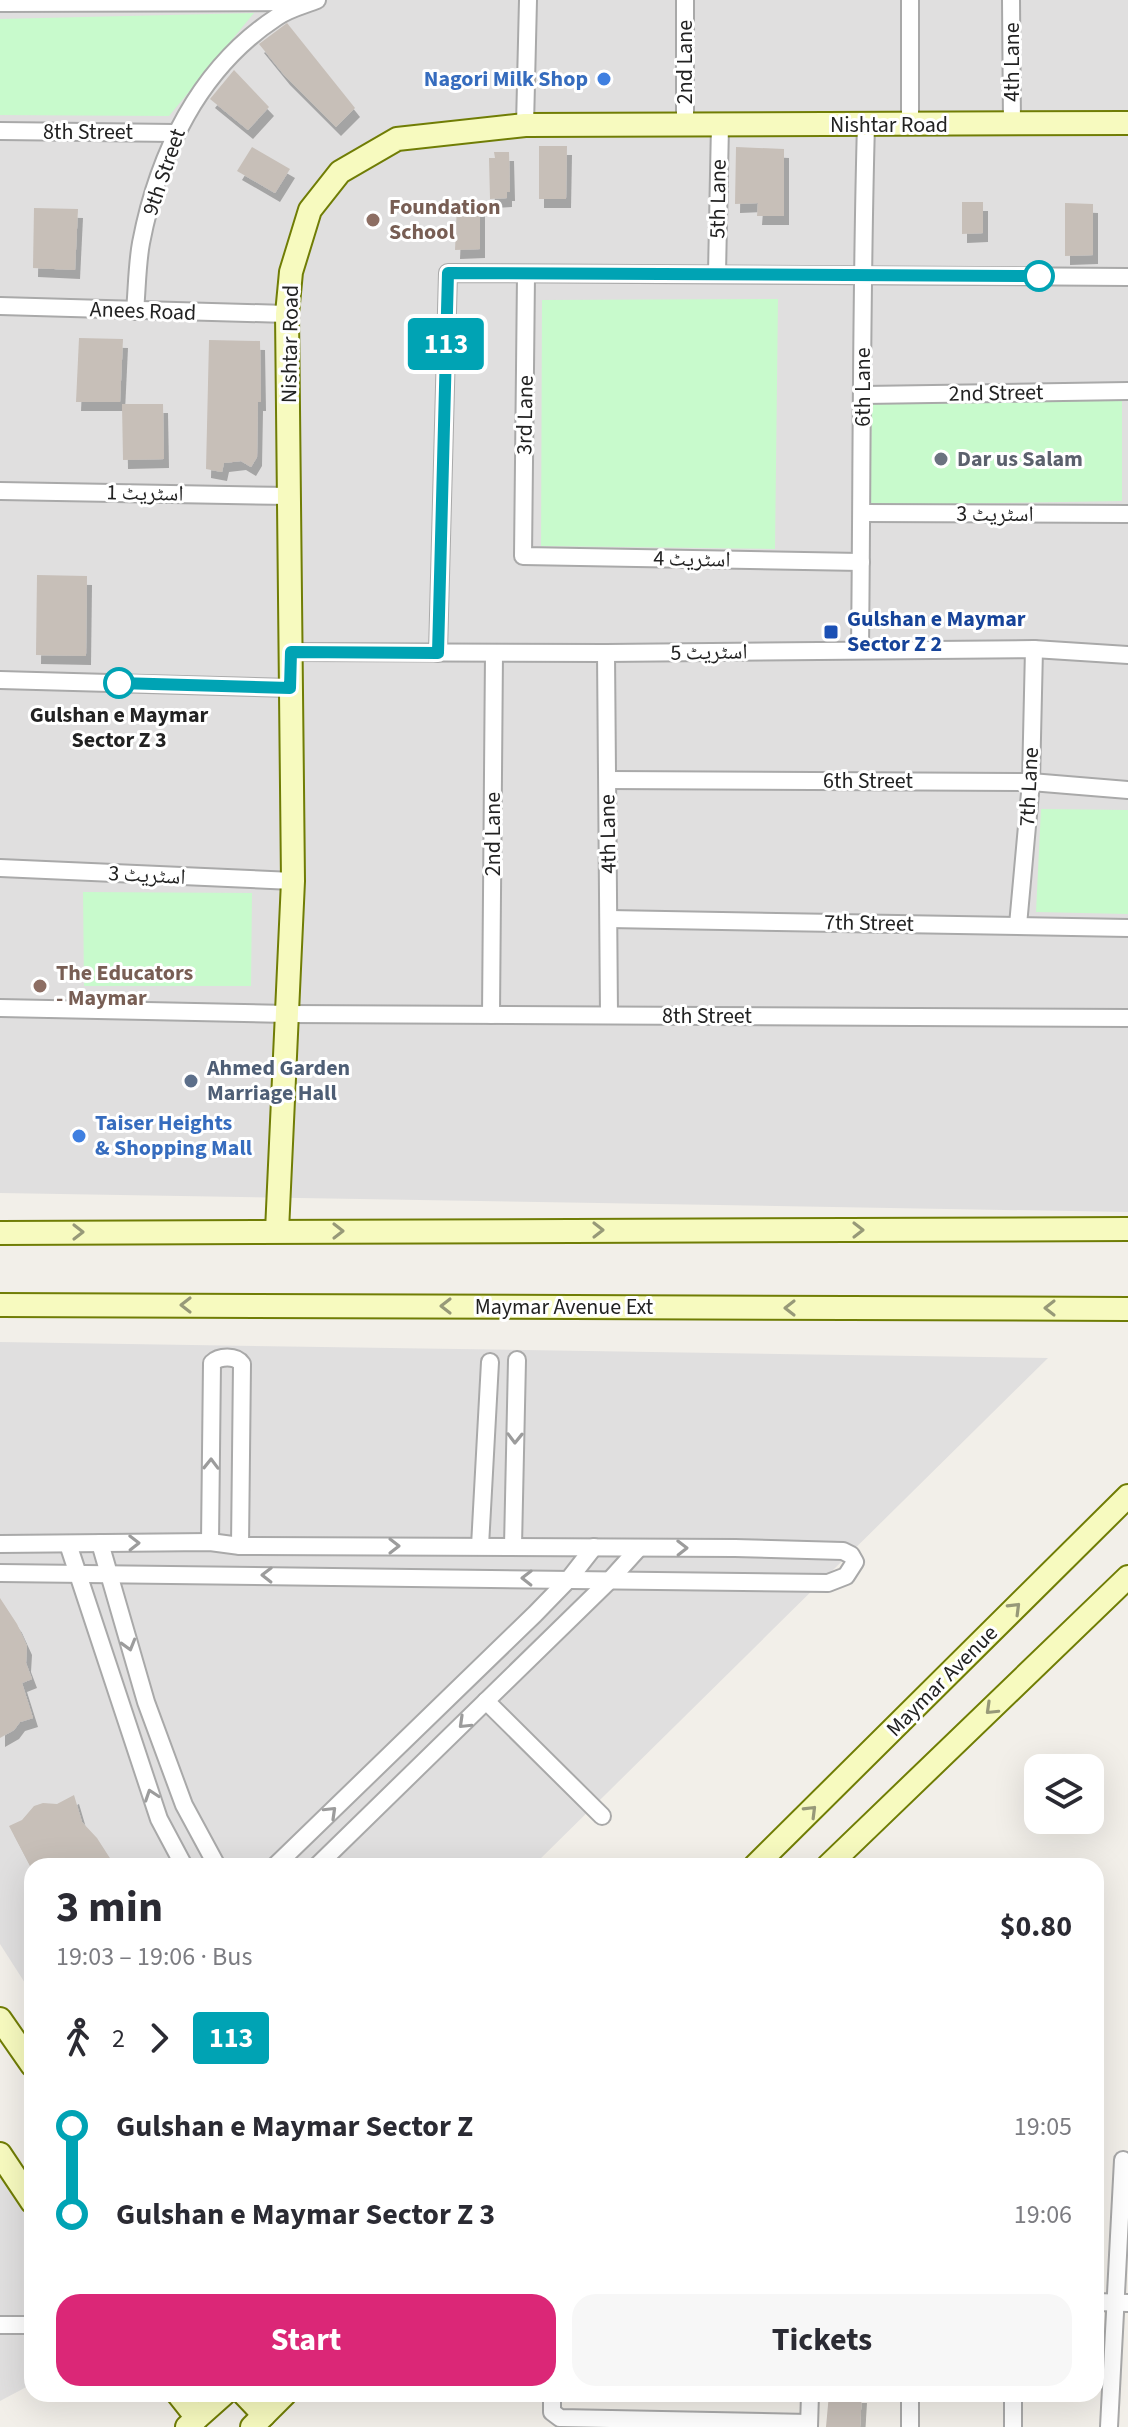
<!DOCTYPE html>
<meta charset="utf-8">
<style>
body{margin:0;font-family:"Source Sans 3","Noto Naskh Arabic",sans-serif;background:#f7f7f7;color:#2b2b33;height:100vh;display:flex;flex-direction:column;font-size:30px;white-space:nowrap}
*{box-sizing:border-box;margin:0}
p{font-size:26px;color:#7c7c81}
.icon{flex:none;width:44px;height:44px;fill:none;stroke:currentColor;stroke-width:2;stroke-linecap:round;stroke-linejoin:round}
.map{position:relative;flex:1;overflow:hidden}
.sheet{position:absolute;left:24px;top:1858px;width:1080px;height:544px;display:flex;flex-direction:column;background:#fff;border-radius:24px;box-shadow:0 8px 32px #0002}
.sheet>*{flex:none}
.badge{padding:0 16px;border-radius:6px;font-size:28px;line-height:52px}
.buttons{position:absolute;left:1024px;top:1754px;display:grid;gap:16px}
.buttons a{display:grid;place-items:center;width:80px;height:80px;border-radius:16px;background:#fff;box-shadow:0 8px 32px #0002;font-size:40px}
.map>.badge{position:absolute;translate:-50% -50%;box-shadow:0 0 0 4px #fff}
.legs{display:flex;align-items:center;gap:12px;height:88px;padding:0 32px;font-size:26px}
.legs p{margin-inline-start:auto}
.head{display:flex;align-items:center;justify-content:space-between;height:136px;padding:0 32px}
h1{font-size:44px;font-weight:700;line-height:60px}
.cta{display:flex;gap:16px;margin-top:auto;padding:16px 32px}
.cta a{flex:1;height:92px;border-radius:24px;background:#db2777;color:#fff;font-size:32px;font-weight:700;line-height:92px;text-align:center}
.cta a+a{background:#f7f7f7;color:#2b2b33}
ul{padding:0 32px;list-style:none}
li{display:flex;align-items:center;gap:28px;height:88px;font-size:30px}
li i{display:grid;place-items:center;width:12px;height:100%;margin:0 10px;background:currentColor}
li i::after{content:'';width:20px;height:20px;margin:-10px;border:6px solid;border-radius:50%;background:#fff}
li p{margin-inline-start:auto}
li:first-child i{background:linear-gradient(#0000 50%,currentColor 0)}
li:last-child i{background:linear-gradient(currentColor 50%,#0000 0)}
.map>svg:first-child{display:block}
</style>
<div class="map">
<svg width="1128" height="2427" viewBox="0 0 1128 2427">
<defs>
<filter id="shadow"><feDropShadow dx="5" dy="9" stdDeviation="0" flood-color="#0004"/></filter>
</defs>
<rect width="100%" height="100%" fill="#f2efe9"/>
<g fill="#e0dfdf">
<path d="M0,0H1128V1212L0,1193Z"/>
<path d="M0,1342L1048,1358L533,1866H32V1994L0,1944Z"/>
<path d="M0,2176L32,2220V2384L0,2401Z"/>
</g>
<g fill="#c8facc">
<path d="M254,13L169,116L0,115V19Z"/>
<path d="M778,299L775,549L541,546L542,300Z"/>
<path d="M872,401H1122V501L870,505Z"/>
<path d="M1041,809L1128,810V914L1036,912Z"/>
<path d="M83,892L252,893L251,986H84Z"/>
</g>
<g fill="#c7bfb8" filter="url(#shadow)">
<path d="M287,23L355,108L336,127L285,76L259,44Z"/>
<path d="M234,70L269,107L248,130L210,99Z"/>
<path d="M539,146H567L566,199H539Z"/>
<path d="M252,147L290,169L275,193L237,171Z"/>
<path d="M736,147L784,149V216H757L758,203L735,204Z"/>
<path d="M494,152H509L510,192H507V198L490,199L489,158H495Z"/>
<path d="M962,202H983V233L962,234Z"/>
<path d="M1065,203L1093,204V255L1065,256Z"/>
<path d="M457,205L480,206V249L455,250Z"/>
<path d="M34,208L78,209L75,270L33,268Z"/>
<path d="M79,338L123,339L120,402H76Z"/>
<path d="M209,340L260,341L261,402H258L257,457L251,467L241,461L224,463L222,472L206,469Z"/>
<path d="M122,404H163L164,459L123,460Z"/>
<path d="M37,575L87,576L86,656L36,655Z"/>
<path d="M0,1598L17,1624L27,1646L26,1663L32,1679L22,1683L33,1718L20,1722L14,1730L0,1738Z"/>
<path d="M74,1795L82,1822L97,1838L115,1866H30L9,1826L22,1820L34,1806L43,1803L57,1804Z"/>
<path d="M829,2394H862L860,2427H826Z"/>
</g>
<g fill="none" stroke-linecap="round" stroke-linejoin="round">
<g stroke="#a9a9a9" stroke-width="20">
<g id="street">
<path d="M685,0V125"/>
<path d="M1011,0L1012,124"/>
<path d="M0,3L302,2"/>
<path d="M525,125L528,0"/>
<path d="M910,125V0"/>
<path d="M0,131L175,133"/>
<path d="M717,273L720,125"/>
<path d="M526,275L523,556L861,562"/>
<path d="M0,306L287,314"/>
<path d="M135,311C137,289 137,265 141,243C158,154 199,68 277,17C288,9 304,5 317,0"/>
<path d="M864,395L1128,391"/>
<path d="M0,491L290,496"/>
<path d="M862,513L1128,514"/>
<path d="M860,649C862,474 861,299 866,125"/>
<path d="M291,652L606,653L1034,649L1128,655"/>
<path d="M438,653L448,273L1128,277"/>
<path d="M606,653L609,1015"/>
<path d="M0,680L290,688"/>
<path d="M608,780L1031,782L1128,790"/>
<path d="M0,868L293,881"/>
<path d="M609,919L1128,928"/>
<path d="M1018,925L1031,782L1034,649"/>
<path d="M0,1008L287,1014L1128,1018"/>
<path d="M491,1015L494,653"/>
<path d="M210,1542L212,1363C219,1356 236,1355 242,1364L240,1546"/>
<path d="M100,1543L146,1702L184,1805L217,1866"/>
<path d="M0,1544L210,1542L240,1546L735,1548L843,1551L851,1555L855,1562L846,1576L828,1583L0,1573"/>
<path d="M68,1544L159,1819L184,1866"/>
<path d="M480,1546L490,1362"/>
<path d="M513,1546L517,1360"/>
<path d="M486,1701L602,1816"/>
<path d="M275,1866L535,1614L569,1579L594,1547"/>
<path d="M317,1866L610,1580L638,1549"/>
<path d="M1096,2302L1128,2303"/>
<path d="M0,2325H32"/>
<path d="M552,2394V2412L560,2418L809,2423"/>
<path d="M809,2427L810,2394"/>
<path d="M910,2427V2394"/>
<path d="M1013,2427V2394"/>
<path d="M1109,2427L1123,2160"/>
</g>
</g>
<g stroke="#707d05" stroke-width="26">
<g id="secondary">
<path d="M277,1231L293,881L287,314L291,272L310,210L340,172L397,139L525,125L1128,123"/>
<path d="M0,1233L1128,1229"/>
<path d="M0,1305L1128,1309"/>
<path d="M755,1866L1128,1496"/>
<path d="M828,1866L1128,1577"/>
<path d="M0,2019L32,2065"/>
<path d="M0,2154L32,2202"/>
<path d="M178,2394L197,2418"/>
<path d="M244,2394L264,2415"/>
<path d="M187,2427L224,2394"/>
<path d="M252,2427L285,2394"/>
</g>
</g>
<use href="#street" stroke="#fff" stroke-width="16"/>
<use href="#secondary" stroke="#f7fabf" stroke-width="22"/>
</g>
<defs><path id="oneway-chevron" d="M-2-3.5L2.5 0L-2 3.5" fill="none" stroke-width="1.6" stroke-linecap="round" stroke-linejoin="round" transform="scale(2)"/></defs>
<g stroke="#979978">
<use href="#oneway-chevron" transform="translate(598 1230)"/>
<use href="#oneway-chevron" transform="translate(858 1230)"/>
<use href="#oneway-chevron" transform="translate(338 1231)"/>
<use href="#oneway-chevron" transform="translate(78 1232)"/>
<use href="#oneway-chevron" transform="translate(186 1305) rotate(-180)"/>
<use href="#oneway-chevron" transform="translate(446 1306) rotate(-180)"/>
<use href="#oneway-chevron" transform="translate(790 1308) rotate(-180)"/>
<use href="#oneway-chevron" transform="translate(1050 1308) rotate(-180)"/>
<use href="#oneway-chevron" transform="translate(1015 1608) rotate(-45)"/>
<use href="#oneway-chevron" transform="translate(991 1709) rotate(136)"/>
<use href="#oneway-chevron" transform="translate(811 1811) rotate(-45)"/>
</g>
<g stroke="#9c9c9c">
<use href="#oneway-chevron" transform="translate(515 1438) rotate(91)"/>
<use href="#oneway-chevron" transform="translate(211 1464) rotate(-89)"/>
<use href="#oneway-chevron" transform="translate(134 1543) rotate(-1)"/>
<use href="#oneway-chevron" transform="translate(394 1546)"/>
<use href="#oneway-chevron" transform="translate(682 1548) rotate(-1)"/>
<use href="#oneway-chevron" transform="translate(267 1575) rotate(-179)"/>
<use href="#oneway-chevron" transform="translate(527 1578) rotate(-179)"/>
<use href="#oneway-chevron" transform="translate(129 1645) rotate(74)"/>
<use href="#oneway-chevron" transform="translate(464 1723) rotate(136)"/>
<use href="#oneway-chevron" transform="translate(151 1795) rotate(-109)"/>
<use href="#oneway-chevron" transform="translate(331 1812) rotate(-44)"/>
</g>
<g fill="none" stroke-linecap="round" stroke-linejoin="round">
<g stroke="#fff" stroke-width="18">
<path id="line-1" d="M119,683L290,688L291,652L438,653L448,273L1039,276"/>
</g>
<use href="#line-1" stroke="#00a3b4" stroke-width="12"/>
</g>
<g fill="#3f7fe0" stroke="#fff" stroke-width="3">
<circle cx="604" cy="79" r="8"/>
<circle cx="79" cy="1136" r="8"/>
</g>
<g fill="#8d6e63" stroke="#fff" stroke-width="3">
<circle cx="373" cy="220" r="8"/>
<circle cx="40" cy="986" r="8"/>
</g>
<g fill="#fff" stroke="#00a3b4" stroke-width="4">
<circle cx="1039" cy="276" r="14"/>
<circle cx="119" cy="683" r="14"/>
</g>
<circle fill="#6b7280" stroke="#fff" stroke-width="3" cx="941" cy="459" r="8"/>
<rect fill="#1a4fb4" stroke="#fff" stroke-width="3" x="823" y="624" width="16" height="16" rx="4"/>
<circle fill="#5c6f8a" stroke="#fff" stroke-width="3" cx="191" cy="1081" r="8"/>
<g text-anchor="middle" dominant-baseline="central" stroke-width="6" stroke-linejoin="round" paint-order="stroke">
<g font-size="22" fill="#222" stroke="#fff">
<text transform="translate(685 62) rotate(-90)">2nd Lane</text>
<text transform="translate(1012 62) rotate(-90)">4th Lane</text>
<text x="889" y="125">Nishtar Road</text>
<text x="88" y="132">8th Street</text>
<text transform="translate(164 172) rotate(-71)">9th Street</text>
<text transform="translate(718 199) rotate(-89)">5th Lane</text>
<text transform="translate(143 311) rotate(2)">Anees Road</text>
<text transform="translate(290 344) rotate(-89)">Nishtar Road</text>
<text transform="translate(863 387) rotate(-90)">6th Lane</text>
<text transform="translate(996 393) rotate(-1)">2nd Street</text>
<text transform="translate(525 415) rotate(-89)">3rd Lane</text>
<text transform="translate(145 493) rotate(1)">اسٹریٹ 1</text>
<text x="995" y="514">اسٹریٹ 3</text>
<text transform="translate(692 559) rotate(1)">اسٹریٹ 4</text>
<text transform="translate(709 652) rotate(-1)">اسٹریٹ 5</text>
<text x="868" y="781">6th Street</text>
<text transform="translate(1029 787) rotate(-87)">7th Lane</text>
<text transform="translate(493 834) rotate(-90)">2nd Lane</text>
<text transform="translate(608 834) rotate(-91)">4th Lane</text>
<text transform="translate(147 875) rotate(3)">اسٹریٹ 3</text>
<text transform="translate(869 923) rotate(1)">7th Street</text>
<text x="707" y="1016">8th Street</text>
<text x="564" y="1307">Maymar Avenue Ext</text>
<text transform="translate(942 1681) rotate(-45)">Maymar Avenue</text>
</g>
<g font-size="22" font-weight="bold" fill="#366cbe" stroke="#fff" text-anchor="end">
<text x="588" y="79">Nagori Milk Shop</text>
<text x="95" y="1123" text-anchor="start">Taiser Heights<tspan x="95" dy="25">&amp; Shopping Mall</tspan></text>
</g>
<g font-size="22" font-weight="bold" fill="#785e54" stroke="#fff" text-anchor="start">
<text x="389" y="207">Foundation<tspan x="389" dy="25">School</tspan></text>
<text x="56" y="973">The Educators<tspan x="56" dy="25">- Maymar</tspan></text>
</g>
<g font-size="22" font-weight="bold" fill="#5b616d" stroke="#fff" text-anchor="start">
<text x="957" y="459">Dar us Salam</text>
</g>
<g font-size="22" font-weight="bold" fill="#164399" stroke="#fff" text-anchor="start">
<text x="847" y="619">Gulshan e Maymar<tspan x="847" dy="25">Sector Z 2</tspan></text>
</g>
<g font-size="22" font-weight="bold" fill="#222" stroke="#fff">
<text x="119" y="715">Gulshan e Maymar<tspan x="119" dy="25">Sector Z 3</tspan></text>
</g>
<g font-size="22" font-weight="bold" fill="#4e5e75" stroke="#fff" text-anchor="start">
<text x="207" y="1068">Ahmed Garden<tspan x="207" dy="25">Marriage Hall</tspan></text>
</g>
</g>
</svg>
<div class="buttons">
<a><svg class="icon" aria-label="layers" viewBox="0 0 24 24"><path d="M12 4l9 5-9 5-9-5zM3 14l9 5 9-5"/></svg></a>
</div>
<b class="badge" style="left:446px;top:344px;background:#00a3b4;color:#fff">113</b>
<section class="sheet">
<div class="head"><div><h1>3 min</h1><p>19:03 – 19:06 · Bus</p></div><b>$0.80</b></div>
<div class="legs"><svg class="icon" aria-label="walk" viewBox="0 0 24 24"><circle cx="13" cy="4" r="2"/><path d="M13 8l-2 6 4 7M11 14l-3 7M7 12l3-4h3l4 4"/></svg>2<svg class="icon" aria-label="forward" viewBox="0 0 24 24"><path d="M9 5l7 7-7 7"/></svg><b class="badge" style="background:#00a3b4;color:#fff">113</b></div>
<ul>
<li><i style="color:#00a3b4"></i><b>Gulshan e Maymar Sector Z</b><p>19:05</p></li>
<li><i style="color:#00a3b4"></i><b>Gulshan e Maymar Sector Z 3</b><p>19:06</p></li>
</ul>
<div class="cta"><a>Start</a><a>Tickets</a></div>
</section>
</div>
